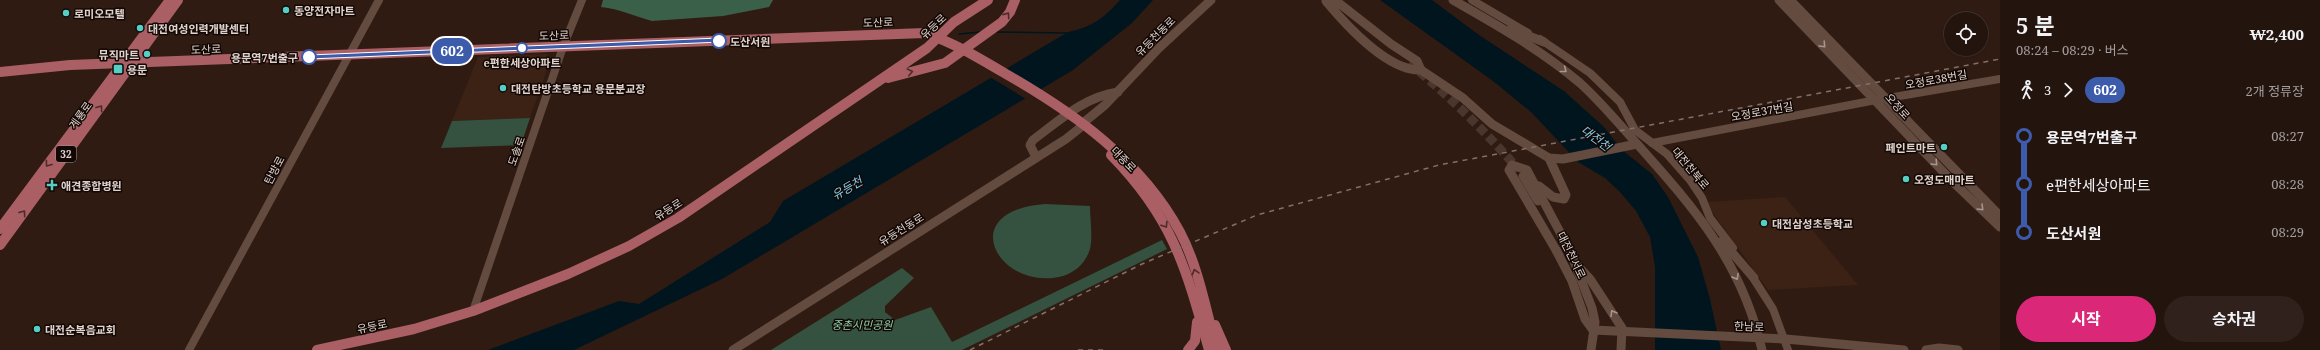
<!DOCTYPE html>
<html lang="ko">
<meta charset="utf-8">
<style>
body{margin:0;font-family:"Noto Serif","Noto Sans KR",serif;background:#30211c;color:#f1f3f6;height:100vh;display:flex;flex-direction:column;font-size:15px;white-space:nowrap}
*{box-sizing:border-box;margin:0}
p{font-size:13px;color:#a39e9e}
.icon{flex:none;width:22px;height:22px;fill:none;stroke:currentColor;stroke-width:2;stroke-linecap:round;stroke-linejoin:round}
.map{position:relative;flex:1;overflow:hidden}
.drawer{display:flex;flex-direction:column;background:#24140e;width:320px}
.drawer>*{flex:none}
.badge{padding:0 8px;border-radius:13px;font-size:14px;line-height:26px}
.controls{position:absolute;left:1944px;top:12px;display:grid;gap:8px}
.controls a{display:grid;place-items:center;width:44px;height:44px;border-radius:50%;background:#24140e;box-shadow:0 1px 3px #0004,0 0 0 1px #41332e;font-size:20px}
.map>.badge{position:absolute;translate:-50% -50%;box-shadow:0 0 0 2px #fff}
.legs{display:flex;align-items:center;gap:6px;height:44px;padding:0 16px;font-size:13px}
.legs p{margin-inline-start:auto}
.head{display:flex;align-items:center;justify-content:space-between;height:68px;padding:0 16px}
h1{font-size:22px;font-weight:700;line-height:30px}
.action{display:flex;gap:8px;margin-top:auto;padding:8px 16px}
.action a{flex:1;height:46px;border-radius:24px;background:#db2777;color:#fff;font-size:16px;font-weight:700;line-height:46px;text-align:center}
.action a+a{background:#30211c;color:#f1f3f6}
ul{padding:0 16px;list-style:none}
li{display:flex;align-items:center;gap:14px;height:48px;font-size:15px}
li i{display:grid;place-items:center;width:6px;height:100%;margin:0 5px;background:currentColor}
li i::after{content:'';width:10px;height:10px;margin:-5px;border:3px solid;border-radius:50%;background:#24140e}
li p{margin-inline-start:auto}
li:first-child i{background:linear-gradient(#0000 50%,currentColor 0)}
li:last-child i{background:linear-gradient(currentColor 50%,#0000 0)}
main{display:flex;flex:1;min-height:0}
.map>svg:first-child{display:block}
</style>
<main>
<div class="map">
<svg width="2000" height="350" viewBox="0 0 2000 350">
<rect width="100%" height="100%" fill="#301b12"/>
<g fill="#3c2115">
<path d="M546,54L551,58L530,118L452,121L478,57Z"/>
<path d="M1785,197L1858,285L1768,290L1705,202Z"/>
</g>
<g fill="#34523f">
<path d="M530,118L521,145L441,148L452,121Z"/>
<path d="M1045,204L1090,206C1090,219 1093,237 1090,249C1086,262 1076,272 1063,276C1000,293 952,211 1045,204Z"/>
<path d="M1162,240L1167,249L962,350H771L902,268L914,278L885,306V312L895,320L931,307L952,342Z"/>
</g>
<path fill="#3b6049" d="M603,0H773L769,7L723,16L652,21C634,16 620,9 601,7Z"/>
<g fill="#01151e">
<path d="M1120,0H1153L1132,23L1073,70L722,279L574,350H488L619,301L639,304L770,222L783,201L1068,32C1092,27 1104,18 1120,0Z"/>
<path d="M1380,0H1432L1479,35L1564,91L1604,127L1622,150L1652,174L1668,197L1698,257L1710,299L1721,350H1655V267L1650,237L1636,211L1620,192L1605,178L1578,162L1531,112L1493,81Z"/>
</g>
<path fill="#301b12" d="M1005,68L1041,90L1026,99L990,77Z"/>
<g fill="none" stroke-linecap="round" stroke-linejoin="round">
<g stroke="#01151e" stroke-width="1.5">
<path d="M997,32L1067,33"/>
<path d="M959,34L981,32"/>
</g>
<path stroke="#4b362e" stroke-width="9" stroke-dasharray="9 4.5" stroke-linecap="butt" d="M1409,63C1449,96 1485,131 1519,170"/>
<g stroke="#634b40" stroke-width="8">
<path d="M1472,0L1528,33"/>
<path d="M1540,39L1590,73L1620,102L1635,130L1667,154L1690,180L1702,198L1710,218L1733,248"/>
<path d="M1652,143L1876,100L2000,79"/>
<path d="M1750,273L1773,309L1788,350"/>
<path d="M473,311L563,47L582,0"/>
<path d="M189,350L379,0"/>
</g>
<g stroke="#634b40" stroke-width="9">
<path d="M1453,0C1497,25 1541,50 1580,83C1601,102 1619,124 1638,145C1696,210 1742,263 1762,350"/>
<path d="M1779,0L1952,181L2000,227"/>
<path d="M1790,0L2000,216"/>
<path d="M1326,1C1346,25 1388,71 1421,70L1417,61L1391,44L1340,4L1331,0"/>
<path d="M1511,29L1544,42"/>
<path d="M1421,70L1463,98L1492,124L1549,158L1563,159L1637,144"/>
<path d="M1083,123L1105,105L1159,48L1211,0"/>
<path d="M1036,157L1030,145L1033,140C1060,120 1084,97 1118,92"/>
<path d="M1523,176L1538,201"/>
<path d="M1539,186L1553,197L1564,199L1566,195L1549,158"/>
<path d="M1722,241L1754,278"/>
<path d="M1556,250L1572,281L1585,319L1593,330"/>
<path d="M1559,255L1509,170L1512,165L1527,170L1570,251L1592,308L1595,322L1591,350"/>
<path d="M1578,266L1590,279L1622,328L1621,350"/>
<path d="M1593,330L1786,339L1904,350"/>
<path d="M733,350L1066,139L1081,127"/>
<path d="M1926,350L1939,348L1958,350"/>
</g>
<g stroke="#aa5f65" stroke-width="10">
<path d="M0,72L70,65L925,33C954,43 979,58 1006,74C1074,113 1142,161 1180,232C1199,268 1206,311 1217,350"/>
<path d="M888,78L945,63L1002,22L1010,12L1015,0"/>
<path d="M1111,155C1173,218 1186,268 1209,350"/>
<path d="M0,229L170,0"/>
<path d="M0,245L178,0"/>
<path d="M1215,325L1226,350"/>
<path d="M317,350L414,329L473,311L568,274L629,246L678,218L927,48L954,22L988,0"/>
<path d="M1188,350L1195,341L1197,322"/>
</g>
<g stroke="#827068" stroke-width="1.5" stroke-dasharray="5 5" stroke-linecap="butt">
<path d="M970,350L1142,264L1257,215L1439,165L2000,59"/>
<path d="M1078,350H1107"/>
</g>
</g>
<defs><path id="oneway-chevron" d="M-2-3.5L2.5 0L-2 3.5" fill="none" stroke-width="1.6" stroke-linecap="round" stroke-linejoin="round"/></defs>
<g stroke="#4e2b2b">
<use href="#oneway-chevron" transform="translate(1007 15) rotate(-55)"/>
<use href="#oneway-chevron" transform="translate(910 72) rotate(-12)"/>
<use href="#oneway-chevron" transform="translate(100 108) rotate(-54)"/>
<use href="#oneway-chevron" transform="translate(48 164) rotate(126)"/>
<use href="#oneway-chevron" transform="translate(23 213) rotate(-54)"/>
<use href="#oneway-chevron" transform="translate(1165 225) rotate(58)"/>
<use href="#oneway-chevron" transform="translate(1195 272) rotate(-106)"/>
</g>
<g stroke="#a8958d">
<use href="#oneway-chevron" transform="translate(1823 45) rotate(47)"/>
<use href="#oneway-chevron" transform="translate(1564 70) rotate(38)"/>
<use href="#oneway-chevron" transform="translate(1935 163) rotate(47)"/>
<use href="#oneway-chevron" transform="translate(1981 208) rotate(45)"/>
<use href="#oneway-chevron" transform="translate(1736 277) rotate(61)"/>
<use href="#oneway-chevron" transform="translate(1613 313) rotate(-121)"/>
</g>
<path fill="#3d5bab" stroke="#fff" d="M719,38L723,41L722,42L309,59L305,57L309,55Z"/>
<g fill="#55cec5" stroke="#110805" stroke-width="1.5">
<circle cx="286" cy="10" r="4"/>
<circle cx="66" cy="13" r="4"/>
<circle cx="140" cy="28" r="4"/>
<circle cx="147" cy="54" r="4"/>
<rect x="113" y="64" width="10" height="10" rx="2"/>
<circle cx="503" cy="88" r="4"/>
<circle cx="1944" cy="147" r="4"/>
<circle cx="1906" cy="179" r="4"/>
<path d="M50 179h4v4h4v4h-4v4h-4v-4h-4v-4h4z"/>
<circle cx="1764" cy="223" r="4"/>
<circle cx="37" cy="329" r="4"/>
</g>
<g fill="#fff" stroke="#3d5bab" stroke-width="2">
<circle cx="719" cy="41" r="7"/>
<circle cx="522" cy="48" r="5"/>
<circle cx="309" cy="57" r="7"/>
</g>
<g text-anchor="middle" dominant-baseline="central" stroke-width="3" stroke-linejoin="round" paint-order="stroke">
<rect fill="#110805" stroke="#a39590" stroke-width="1" x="56" y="146" width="20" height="16" rx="3"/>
<g font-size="10" font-weight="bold" fill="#e1d2cc">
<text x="66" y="154">32</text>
</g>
<g font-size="11" font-weight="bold" fill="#e1d2cc" stroke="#110805" text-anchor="start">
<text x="294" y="10">동양전자마트</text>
<text x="74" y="13">로미오모텔</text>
<text x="148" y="28">대전여성인력개발센터</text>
<text x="139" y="54" text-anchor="end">뮤직마트</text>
<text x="127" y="69">용문</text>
<text x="511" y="88">대전탄방초등학교 용문분교장</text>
<text x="1936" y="147" text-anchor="end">페인트마트</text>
<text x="1914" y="179">오정도매마트</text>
<text x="61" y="185">애견종합병원</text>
<text x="1772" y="223">대전삼성초등학교</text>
<text x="45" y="329">대전순복음교회</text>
</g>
<g font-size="11" fill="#e1d2cc" stroke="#110805">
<text transform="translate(878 22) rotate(-2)">도산로</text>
<text transform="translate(933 26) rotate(-43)">유등로</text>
<text transform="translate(554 35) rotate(-2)">도산로</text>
<text transform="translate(1155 36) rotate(-45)">유등천동로</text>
<text transform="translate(206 49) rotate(-2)">도산로</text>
<text transform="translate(1936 79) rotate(-10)">오정로38번길</text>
<text transform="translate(1898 106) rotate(48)">오정로</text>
<text transform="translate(1762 111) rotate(-10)">오정로37번길</text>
<text transform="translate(80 115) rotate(-54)">계룡로</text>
<text transform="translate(516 151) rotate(-71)">도솔로</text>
<text transform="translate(1124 159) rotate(46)">대종로</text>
<text transform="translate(1691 168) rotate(50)">대전천북로</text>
<text transform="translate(274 170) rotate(-62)">탄방로</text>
<text transform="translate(668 209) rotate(-32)">유등로</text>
<text transform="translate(901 229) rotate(-32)">유등천동로</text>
<text transform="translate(1572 255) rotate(64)">대전천서로</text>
<text transform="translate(372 326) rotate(-12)">유등로</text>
<text transform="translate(1749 326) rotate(2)">한남로</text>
</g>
<g font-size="11" font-weight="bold" fill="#e1d2cc" stroke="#110805" text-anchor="start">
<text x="730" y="41">도산서원</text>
<text x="298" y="57" text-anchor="end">용문역7번출구</text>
<text x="522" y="62" text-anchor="middle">e편한세상아파트</text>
</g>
<g font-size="11" font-style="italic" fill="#92d1a8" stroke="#110805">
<text x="862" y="324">중촌시민공원</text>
</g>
<g font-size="12" font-style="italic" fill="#83cbec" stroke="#110805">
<text transform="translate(1596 138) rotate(37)">대전천</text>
<text transform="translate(847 188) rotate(-30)">유등천</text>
</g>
</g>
</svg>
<div class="controls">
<a><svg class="icon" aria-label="locate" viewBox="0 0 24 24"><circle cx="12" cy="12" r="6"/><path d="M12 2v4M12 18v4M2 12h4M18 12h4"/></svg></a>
</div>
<b class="badge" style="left:452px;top:51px;background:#3d5bab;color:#fff">602</b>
</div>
<section class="drawer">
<div class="head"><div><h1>5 분</h1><p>08:24 – 08:29 · 버스</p></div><b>₩2,400</b></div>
<div class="legs"><svg class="icon" aria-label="walk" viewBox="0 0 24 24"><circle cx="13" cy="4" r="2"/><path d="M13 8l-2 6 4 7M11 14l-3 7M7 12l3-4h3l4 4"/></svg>3<svg class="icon" aria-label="forward" viewBox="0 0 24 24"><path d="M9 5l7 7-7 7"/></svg><b class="badge" style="background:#3d5bab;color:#fff">602</b><p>2개 정류장</p></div>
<ul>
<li><i style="color:#3d5bab"></i><b>용문역7번출구</b><p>08:27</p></li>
<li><i style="color:#3d5bab"></i><span>e편한세상아파트</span><p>08:28</p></li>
<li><i style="color:#3d5bab"></i><b>도산서원</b><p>08:29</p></li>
</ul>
<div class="action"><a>시작</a><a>승차권</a></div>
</section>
</main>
